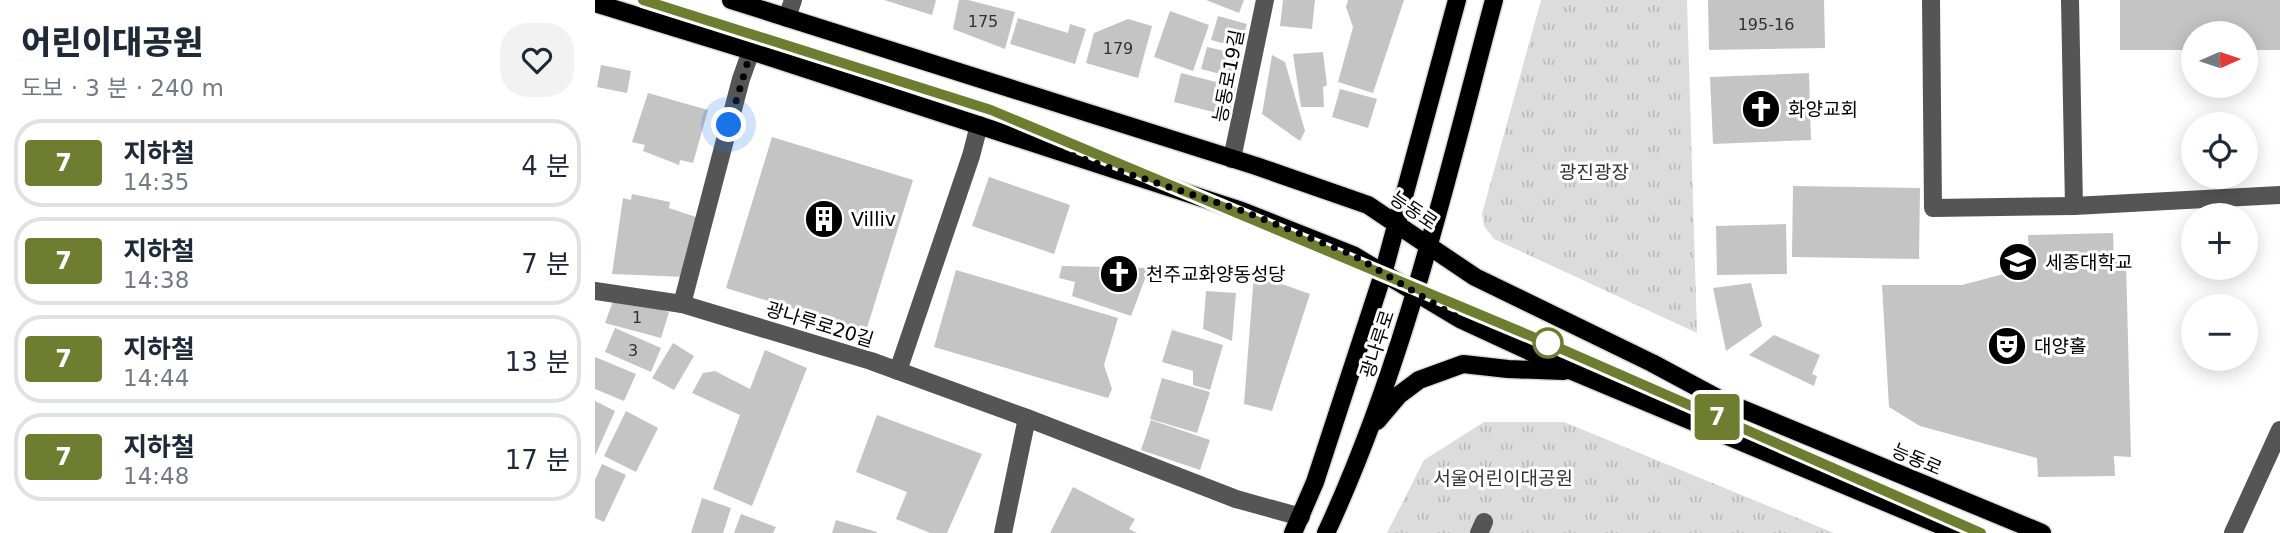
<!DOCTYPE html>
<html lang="ko">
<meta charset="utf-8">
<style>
body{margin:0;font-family:"DejaVu Sans","Noto Sans KR",sans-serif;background:#f2f2f3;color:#1f2937;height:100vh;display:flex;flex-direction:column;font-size:26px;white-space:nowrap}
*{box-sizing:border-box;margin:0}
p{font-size:23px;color:#747a83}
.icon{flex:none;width:38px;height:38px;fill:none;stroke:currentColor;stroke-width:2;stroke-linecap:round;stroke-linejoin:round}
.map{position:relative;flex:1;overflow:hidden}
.details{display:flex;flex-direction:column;background:#fff;width:595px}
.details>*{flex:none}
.badge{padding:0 14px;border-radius:5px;font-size:24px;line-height:46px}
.needle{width:46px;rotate:87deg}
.controls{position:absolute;left:1586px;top:21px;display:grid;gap:14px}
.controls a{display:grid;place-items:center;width:77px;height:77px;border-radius:50%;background:#fff;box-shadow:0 4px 18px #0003;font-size:35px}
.you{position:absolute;width:35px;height:35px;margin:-18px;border:5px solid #fff;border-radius:50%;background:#1a73e8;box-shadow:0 0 0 10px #1a73e833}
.map>.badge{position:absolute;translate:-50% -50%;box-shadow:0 0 0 4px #fff}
.round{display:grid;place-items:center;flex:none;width:74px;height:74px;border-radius:28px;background:#f2f2f3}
.headline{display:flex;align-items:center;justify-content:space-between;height:119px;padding:0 21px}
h1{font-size:33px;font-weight:800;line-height:52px}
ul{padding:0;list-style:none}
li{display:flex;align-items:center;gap:21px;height:88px;margin:0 14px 10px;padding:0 7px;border:4px solid #e0e1e3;border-radius:28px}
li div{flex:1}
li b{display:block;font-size:26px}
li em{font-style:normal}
li .badge{min-width:77px;font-weight:700;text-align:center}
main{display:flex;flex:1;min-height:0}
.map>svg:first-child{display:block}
</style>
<main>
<section class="details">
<div class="headline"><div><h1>어린이대공원</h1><p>도보 · 3 분 · 240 m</p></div><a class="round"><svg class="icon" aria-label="heart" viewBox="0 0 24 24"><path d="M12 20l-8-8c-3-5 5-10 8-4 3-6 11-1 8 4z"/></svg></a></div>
<ul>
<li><span class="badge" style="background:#6e7e31;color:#fff">7</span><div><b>지하철</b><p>14:35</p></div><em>4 분</em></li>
<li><span class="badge" style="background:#6e7e31;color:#fff">7</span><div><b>지하철</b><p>14:38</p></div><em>7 분</em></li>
<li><span class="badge" style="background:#6e7e31;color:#fff">7</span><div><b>지하철</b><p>14:44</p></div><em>13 분</em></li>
<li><span class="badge" style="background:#6e7e31;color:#fff">7</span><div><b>지하철</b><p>14:48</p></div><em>17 분</em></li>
</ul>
</section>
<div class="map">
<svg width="1685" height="533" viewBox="0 0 1685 533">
<defs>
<pattern id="park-tufts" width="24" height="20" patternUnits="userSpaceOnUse" patternTransform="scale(1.75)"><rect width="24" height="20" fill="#dcdcdc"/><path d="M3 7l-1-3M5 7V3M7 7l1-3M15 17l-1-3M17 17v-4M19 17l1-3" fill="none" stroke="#bbb"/></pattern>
</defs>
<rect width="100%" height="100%" fill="#fff"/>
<g fill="url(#park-tufts)">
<path d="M946,0H1092L1102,333L899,239L889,226L887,214Z"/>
<path d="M889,422H969L1239,533H792L829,460Z"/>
</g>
<g fill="#c4c4c4">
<path d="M289,0H341L337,15Z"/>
<path d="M364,0H373L420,12L410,49L358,29Z"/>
<path d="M611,0H649L644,13Z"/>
<path d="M688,0H720L717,29L685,26Z"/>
<path d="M753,0H809L778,93L743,82L758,27L751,7Z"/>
<path d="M1113,0H1229L1230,48L1114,50Z"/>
<path d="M1525,0H1685V50H1650V33H1598V50H1525Z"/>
<path d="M575,11L614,25L598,71L559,57Z"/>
<path d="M623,16L652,24L645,48L616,40Z"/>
<path d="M423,18L473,33L475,24L491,29L480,64L415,44Z"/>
<path d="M533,19L557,26L543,78L491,63L499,33Z"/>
<path d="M612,47L643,54L637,77L606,69Z"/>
<path d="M728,52L732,85L728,87L729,107H706L698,54Z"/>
<path d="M677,55L690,62L710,131L705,141L667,114Z"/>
<path d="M6,65L36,71L32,93L2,87Z"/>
<path d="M586,73L641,87L634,116L579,102Z"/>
<path d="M1214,73L1216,140L1118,144L1115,77Z"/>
<path d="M745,89L782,99L773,128L737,117Z"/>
<path d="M53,93L113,110L98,163L85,160L84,165L48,151L50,145L37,142Z"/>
<path d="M177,137L318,180L271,331L131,288Z"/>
<path d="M394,177L475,205L459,254L377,226Z"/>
<path d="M1198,186L1325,188L1324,259L1197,257Z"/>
<path d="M37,194L75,202L74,208L101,217L91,277L17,274L28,198L36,200Z"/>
<path d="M1191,224L1192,274L1122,275L1121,226Z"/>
<path d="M1518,233L1519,260L1531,261L1536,457L1519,456L1520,476L1443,477L1442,458L1325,426L1294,407L1287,285H1367L1435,267L1433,235Z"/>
<path d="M467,266L554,268L536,316L477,296L480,282L464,278Z"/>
<path d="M361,270L523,318L509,365L517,389L513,398L339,347Z"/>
<path d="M659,274L715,294L677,411L649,404Z"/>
<path d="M1156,283L1167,326L1131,351L1118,288Z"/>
<path d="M611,291L641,293L637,341L608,329Z"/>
<path d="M18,301L43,302L74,312L66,338L10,323Z"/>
<path d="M20,328L66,348L56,372L10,352Z"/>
<path d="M577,330L628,345L615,390L598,385V371L567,362Z"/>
<path d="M1179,335L1225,355L1217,374L1222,376L1219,386L1154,355Z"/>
<path d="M78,343L99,356L79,390L57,378Z"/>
<path d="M170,350L212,368L157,506L118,489L145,415L97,393L108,373L120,371L155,389Z"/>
<path d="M0,357L41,374L29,401L0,389Z"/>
<path d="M567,378L615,392L602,433L555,419Z"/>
<path d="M0,401L20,411L0,456Z"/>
<path d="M31,411L63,428L41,472L9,456Z"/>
<path d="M282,415L387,454L352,533H335L301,519L312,492L261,472Z"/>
<path d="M556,420L615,440L605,470L546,450Z"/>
<path d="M7,464L31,475L9,522L0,518V480Z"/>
<path d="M478,487L540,519L534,529L542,533H455Z"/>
<path d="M107,498L136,508L128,533H96Z"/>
<path d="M146,514L181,527L178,533H139Z"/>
<path d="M241,520L282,532L281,533H237Z"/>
</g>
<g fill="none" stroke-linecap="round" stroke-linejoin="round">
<g stroke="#dbdbdb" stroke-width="21">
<g id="major">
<path d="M136,0L661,166L773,205L880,277L1057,363L1128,401L1447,533"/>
<path d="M0,3L156,51L647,211L758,255L865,319L977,371L1364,533"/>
<path d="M782,421L804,395L824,380L868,364L913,369L969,371"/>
<path d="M698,533L720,482L788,274L862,0"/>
<path d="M731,533C810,363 851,180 899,0"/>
</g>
</g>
<g stroke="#555" stroke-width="18">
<path d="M1336,0L1338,208L1479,206"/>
<path d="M1475,0L1479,206L1685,195"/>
<path d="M192,18L198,0"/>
<path d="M637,159L670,0"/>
<path d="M0,291L87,304L276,361L432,418L641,499L706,517"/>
<path d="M87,304L146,79L156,51"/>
<path d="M303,371L376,156L384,125"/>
<path d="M408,533L432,418"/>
<path d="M884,533L889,522"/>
<path d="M1638,533L1685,430"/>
</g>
<use href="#major" stroke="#000" stroke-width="18"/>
</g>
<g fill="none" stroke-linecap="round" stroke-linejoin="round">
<g stroke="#fff" stroke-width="16">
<path id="line" d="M48,0L396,110L962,347L1386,533"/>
</g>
<use href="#line" stroke="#6e7e31" stroke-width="10"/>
<path stroke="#000" stroke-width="7" stroke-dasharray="0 12.6" d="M134,125L156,51L648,211L758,255L865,319L955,360L953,343"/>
</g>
<defs>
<g id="church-disc" transform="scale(2.0125)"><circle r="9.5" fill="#000" stroke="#fff"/><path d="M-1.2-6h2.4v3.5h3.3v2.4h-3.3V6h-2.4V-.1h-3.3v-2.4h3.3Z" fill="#fff"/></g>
<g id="building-disc" transform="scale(2.0125)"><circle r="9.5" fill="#000" stroke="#fff"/><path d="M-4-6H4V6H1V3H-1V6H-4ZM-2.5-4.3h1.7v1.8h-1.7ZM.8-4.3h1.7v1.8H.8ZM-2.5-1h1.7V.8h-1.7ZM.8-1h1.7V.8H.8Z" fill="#fff"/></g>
<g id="university-disc" transform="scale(2.0125)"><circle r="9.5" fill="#000" stroke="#fff"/><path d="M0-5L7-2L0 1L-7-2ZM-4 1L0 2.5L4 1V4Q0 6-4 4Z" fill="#fff"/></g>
<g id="theatre-disc" transform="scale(2.0125)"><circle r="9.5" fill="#000" stroke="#fff"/><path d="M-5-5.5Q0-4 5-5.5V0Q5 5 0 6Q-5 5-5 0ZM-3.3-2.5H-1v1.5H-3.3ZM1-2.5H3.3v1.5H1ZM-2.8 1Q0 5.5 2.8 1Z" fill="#fff"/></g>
</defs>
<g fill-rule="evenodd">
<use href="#church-disc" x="1166" y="109"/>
<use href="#building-disc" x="229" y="219"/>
<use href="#university-disc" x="1423" y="262"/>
<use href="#church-disc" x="524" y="274"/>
<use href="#theatre-disc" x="1412" y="346"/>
</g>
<circle fill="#fff" stroke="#6e7e31" stroke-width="3.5" cx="953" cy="343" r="14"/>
<g text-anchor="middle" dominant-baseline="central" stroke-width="6" stroke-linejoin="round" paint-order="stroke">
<g font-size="16" fill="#313131">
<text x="388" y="21">175</text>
<text x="1171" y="24">195-16</text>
<text x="523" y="48">179</text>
<text x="42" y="317">1</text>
<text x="38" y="350">3</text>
</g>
<g font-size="19" fill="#000" stroke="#fff">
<text transform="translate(633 76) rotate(-79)">능동로19길</text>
<text transform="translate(819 210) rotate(34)">능동로</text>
<text transform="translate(225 324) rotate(17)">광나루로20길</text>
<text transform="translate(782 344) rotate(-72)">광나루로</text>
<text transform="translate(1322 459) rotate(23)">능동로</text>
</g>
<g font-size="19" fill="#000" stroke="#fff" text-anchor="start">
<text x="1193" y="109">화양교회</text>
<text x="256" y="219">Villiv</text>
<text x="1450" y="262">세종대학교</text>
<text x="551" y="274">천주교화양동성당</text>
<text x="1439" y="346">대양홀</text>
</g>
<g font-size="19" fill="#333" stroke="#fff">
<text x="999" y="172">광진광장</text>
<text x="908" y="478">서울어린이대공원</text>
</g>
</g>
</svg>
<div class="controls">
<a><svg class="needle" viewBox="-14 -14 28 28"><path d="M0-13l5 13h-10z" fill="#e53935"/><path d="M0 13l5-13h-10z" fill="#747a83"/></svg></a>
<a><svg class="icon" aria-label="locate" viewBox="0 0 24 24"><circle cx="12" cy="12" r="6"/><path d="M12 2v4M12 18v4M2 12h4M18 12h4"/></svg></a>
<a>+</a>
<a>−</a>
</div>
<div class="you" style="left:134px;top:125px"></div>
<b class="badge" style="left:1122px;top:417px;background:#6e7e31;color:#fff">7</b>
</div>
</main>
